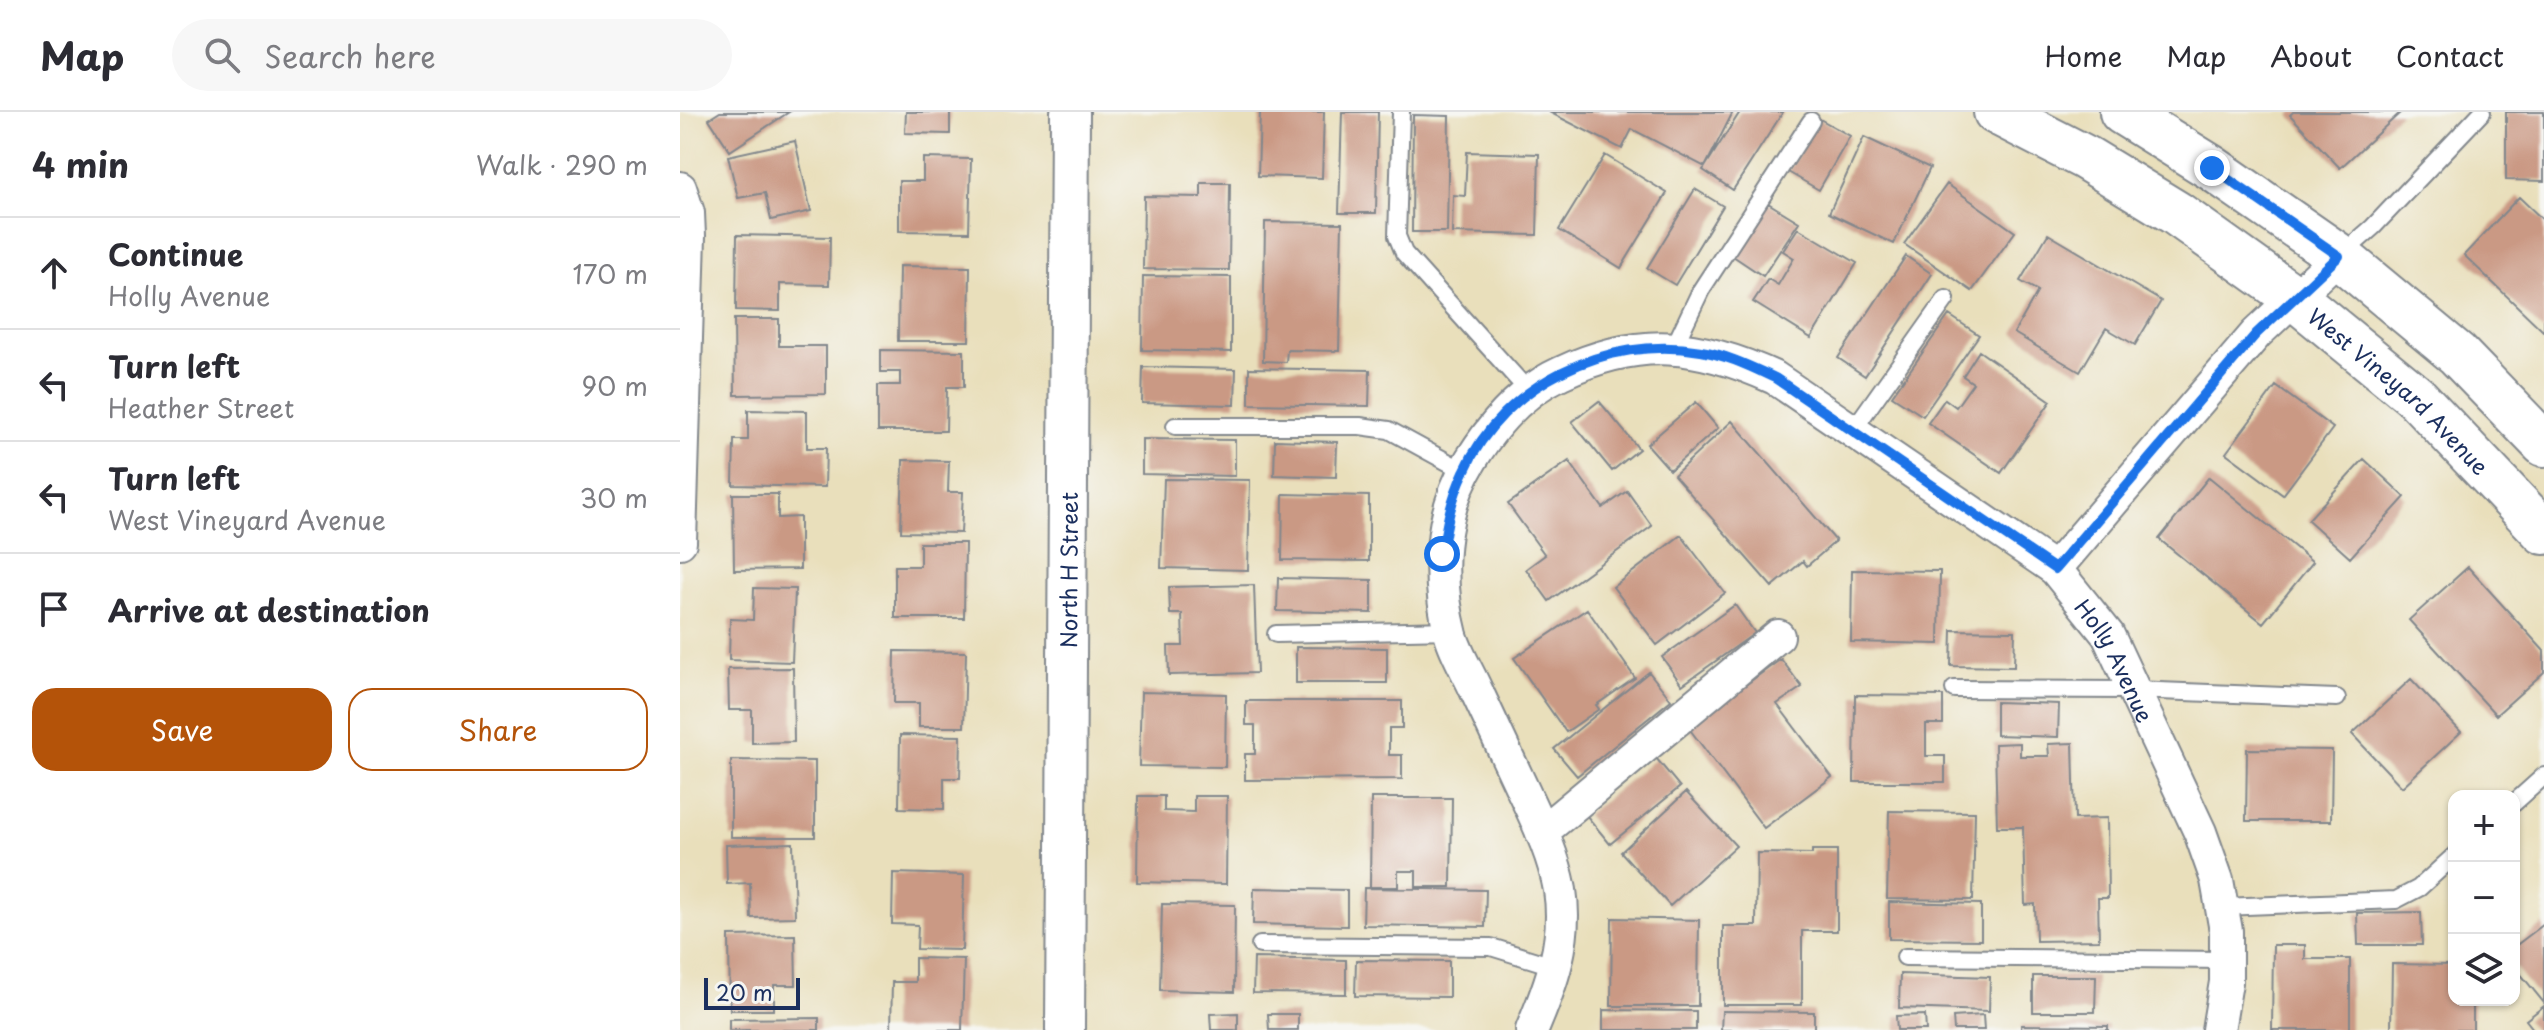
<!DOCTYPE html>
<meta charset="utf-8">
<style>
:root{--surface:#fff;--page:#f7f7f7;--text:#2b2b33;--muted:#7c7c81;--line:#e1e1e2;--accent:#b45309}
body{margin:0;font-family:"Playpen Sans",sans-serif;background:var(--page);color:var(--text)}
.controls{position:absolute;right:24px;bottom:24px;display:grid;overflow:hidden;border-radius:16px;box-shadow:0 2px 6px #0004}
.controls button{width:72px;height:72px;display:grid;place-items:center;padding:0;border:0;border-bottom:2px solid var(--line);background:var(--surface);color:var(--text);font:40px sans-serif}
.scale{position:absolute;left:24px;bottom:20px;width:96px;box-sizing:border-box;padding-left:8px;border:4px solid #1b2f5e;border-top:0;font-size:22px;line-height:28px;white-space:nowrap;color:#1b2f5e;-webkit-text-stroke:6px #f6f6f2;paint-order:stroke}
.stop{position:absolute;width:24px;height:24px;margin:-18px;border:6px solid #1a73e8;border-radius:50%;background:#fff}
.stop.end{background:#1a73e8;border-color:#fff;box-shadow:0 2px 8px #0008}
.list{margin:0;padding:0;list-style:none}
h2{display:flex;justify-content:space-between;align-items:center;height:104px;margin:0;padding:0 32px;font-size:34px}
h2 small{font-size:26px;font-weight:400;color:var(--muted)}
.list li{display:grid;grid-template-columns:52px 1fr auto;gap:24px;align-items:center;box-sizing:border-box;height:112px;padding:0 32px;border-top:2px solid var(--line)}
.list b{display:block;font-size:30px;white-space:nowrap}
.list p{margin:0;font-size:26px;white-space:nowrap;color:var(--muted)}
.list em{font-size:26px;font-style:normal;color:var(--muted)}
.actions{display:flex;gap:16px;padding:24px 32px}
.actions a{flex:1;padding:18px 0;border:2px solid var(--accent);border-radius:24px;text-align:center;font-size:28px;color:var(--accent)}
.actions .main{background:var(--accent);color:#fff}
.icon{flex:none;width:44px;height:44px;fill:none;stroke:currentColor;stroke-width:2;stroke-linecap:round;stroke-linejoin:round}
.map{position:relative;flex:none;width:1864px;height:918px;overflow:hidden}
header{display:flex;align-items:center;gap:48px;box-sizing:border-box;height:112px;padding:0 40px;background:var(--surface);border-bottom:2px solid var(--line)}
header strong{font-size:38px}
nav{display:flex;gap:44px;margin-inline-start:auto;font-size:28px}
.search{width:560px;height:72px;background:var(--page);display:flex;align-items:center;gap:20px;box-sizing:border-box;padding:0 28px;border-radius:44px;color:var(--muted);font-size:30px}
main{display:flex}
aside{flex:1;background:var(--surface)}
.map>svg:first-child{display:block}
</style>
<header>
<strong>Map</strong>
<div class="search"><svg class="icon" aria-label="search" viewBox="0 0 24 24"><circle cx="10" cy="10" r="6"/><path d="M15 15l6 6"/></svg>Search here</div>
<nav><a>Home</a><a>Map</a><a>About</a><a>Contact</a></nav>
</header>
<main>
<aside>
<h2>4 min<small>Walk · 290 m</small></h2>
<ul class="list">
<li><svg class="icon" aria-label="ahead" viewBox="0 0 24 24"><path d="M12 20V5M6 11l6-6 6 6"/></svg><div><b>Continue</b><p>Holly Avenue</p></div><em>170 m</em></li>
<li><svg class="icon" aria-label="left" viewBox="0 0 24 24"><path d="M17 20v-9H6M10 6l-5 5 5 5"/></svg><div><b>Turn left</b><p>Heather Street</p></div><em>90 m</em></li>
<li><svg class="icon" aria-label="left" viewBox="0 0 24 24"><path d="M17 20v-9H6M10 6l-5 5 5 5"/></svg><div><b>Turn left</b><p>West Vineyard Avenue</p></div><em>30 m</em></li>
<li><svg class="icon" aria-label="arrive" viewBox="0 0 24 24"><path d="M6 21V4h12l-3 4 3 4H6"/></svg><div><b>Arrive at destination</b></div></li>
</ul>
<div class="actions"><a class="main">Save</a><a>Share</a></div>
</aside>
<div class="map">
<svg width="1864" height="918" viewBox="0 0 1864 918">
<rect width="100%" height="100%" fill="#f6f6f2"/>
<filter id="ink" filterUnits="userSpaceOnUse"><feTurbulence type="fractalNoise" baseFrequency=".0125" numOctaves="2"/><feDisplacementMap in="SourceGraphic" scale="16" xChannelSelector="R" yChannelSelector="G"/><feConvolveMatrix kernelMatrix="1 2 1 2 8 2 1 2 1" color-interpolation-filters="sRGB"/></filter>
<filter id="wash" filterUnits="userSpaceOnUse"><feTurbulence type="fractalNoise" baseFrequency=".006" numOctaves="4" result="noise"/><feDisplacementMap in="SourceGraphic" scale="32" xChannelSelector="R" yChannelSelector="G"/><feGaussianBlur stdDeviation="1.8" result="paint"/><feColorMatrix in="noise" values="0 0 0 0 0 0 0 0 0 0 0 0 0 0 0 0 0 1.4 0 .05"/><feComposite in="paint" operator="in"/></filter>
<g filter="url(#wash)">
<rect width="100%" height="100%" fill="#e9dfbb"/>
<g id="blocks">
<path fill="#ca9984" d="M40,0H109L50,39L29,7Z
M226,0H270V22L225,21Z
M580,0H644L642,66L578,64Z
M662,0H698L696,101H659Z
M869,0H1053L1025,55L952,17L942,37Z
M1060,0H1103L1053,78L1023,58Z
M1613,0H1721L1660,56L1610,3Z
M1826,0H1864V69L1826,68Z
M733,3L769,4L767,120H732Z
M1138,6L1170,24L1139,78L1108,60Z
M1184,25L1250,56L1214,132L1149,101Z
M115,29L131,99L91,108L85,81L58,86L48,44Z
M787,40L859,42L857,123L772,121L773,83L785,84Z
M925,43L987,81L941,156L879,118Z
M243,46L291,47L289,120L219,119V69H243Z
M521,71H550L549,158L463,157L464,84L521,85Z
M1267,72L1335,120L1292,179L1224,132Z
M1015,77L1043,94L995,173L967,156Z
M1839,85L1864,109V220L1784,143Z
M1088,91L1119,110L1083,164L1053,144Z
M585,110L662,111L659,239L607,238L606,250L583,249Z
M1118,116L1177,151L1131,226L1073,190L1088,167L1098,173L1114,146L1103,139Z
M1368,122L1481,189L1455,233L1426,216L1400,260L1334,221L1358,179L1340,169Z
M57,123L150,125L149,173L100,172V199L56,198Z
M1226,144L1252,162L1185,264L1158,246Z
M219,154L290,155L289,229H218Z
M463,164L551,165V240L462,238Z
M1269,203L1299,223L1243,304L1212,284Z
M54,207H99V234H146V282L55,283Z
M201,238L284,239V275H267L266,319H198V273H220V260H201Z
M1299,239L1371,289L1321,361L1248,311L1265,287L1276,295L1293,271L1283,264Z
M463,255L556,257L555,293L462,291Z
M569,256L690,258L689,294L569,292Z
M1596,274L1653,316L1603,383L1546,341Z
M919,289L959,337L932,359L892,310Z
M1016,290L1038,316L990,358L967,332Z
M68,298L127,299V336H146L145,375L53,373L54,328H68Z
M1052,309L1156,429L1127,454L1123,449L1092,475L994,363Z
M462,327L555,328V364L462,362Z
M595,328L657,330L656,365L594,363Z
M1684,347L1725,385L1670,446L1628,408Z
M223,348L269,349L268,380H283L281,421L221,420Z
M889,349L923,396L947,379L972,414L869,489L846,457L865,443L828,392Z
M1529,365L1633,450L1583,511L1479,427Z
M484,367L570,368L568,458L481,456Z
M53,382H98V406L120,405V457L54,458Z
M603,382L689,384V449L602,448Z
M1001,423L1045,481L977,533L933,475Z
M240,431H285L284,506H215V454H240Z
M1788,455L1864,539V560L1816,603L1729,508Z
M1172,458L1260,459L1259,532L1171,530Z
M598,466L692,468V501L597,499Z
M574,473L577,561L489,563L488,534H503L502,502H490L489,475Z
M74,476L115,477L112,550L49,548L50,507L73,508Z
M1055,493L1075,521L1002,573L982,545Z
M907,497L955,566L916,593L919,597L886,620L834,546Z
M1272,518L1335,519L1334,555L1271,554Z
M616,535L707,536V571H616Z
M215,539L286,540L284,615H239V591H214Z
M1101,547L1122,575L1097,592L1152,665L1084,716L1008,615Z
M113,556L114,630L72,631V598H49L48,557Z
M969,560L991,588L897,664L874,637Z
M1731,567L1781,620L1722,675L1672,622Z
M461,580L546,582L545,655L459,654Z
M1175,583L1263,584V612H1246V644H1265V670H1174Z
M566,589H722V616H709V643H722V667L565,668V642H575V613H566Z
M1316,590L1379,592L1378,625L1316,623Z
M220,623L281,624L280,666H264V697L219,696Z
M1340,631V644H1369L1368,632L1393,631L1395,707L1427,706L1428,786H1418L1419,828L1356,829L1355,792L1345,793L1343,715H1317L1315,632Z
M1567,637L1652,638L1651,709H1566Z
M976,646L1000,675L930,732L906,703Z
M51,648L135,649V725H51Z
M1006,680L1056,734L990,794L941,740Z
M458,684H484V699L514,700V684H547L546,772L457,770Z
M691,686H772L771,775H736V759H718V775H690Z
M1209,699L1295,700L1293,788L1207,787Z
M113,731L115,805L71,806L70,771L47,772L46,733Z
M1132,738H1157V819H1122V893H1043V814H1076L1077,741L1132,742Z
M213,761L284,763L282,838L237,837L238,813L212,812Z
M574,776L667,778V814L573,812Z
M684,776L806,778L805,815L683,813Z
M1209,790L1301,792V828L1209,827Z
M482,792L555,793L554,880L480,878Z
M1741,800L1742,833H1678L1677,801Z
M932,806L1019,808L1018,894H931Z
M1864,812V891L1834,854V835Z
M115,823L116,873H94V898H50L49,824Z
M1593,833H1625V847H1670V918H1592Z
M235,846L284,847L282,918H211L212,870H235Z
M574,846L666,848V882L573,881Z
M676,848L769,849V885L675,884Z
M1712,852L1774,853V888H1793V918H1711Z
M1220,862L1310,865L1309,899L1219,896Z
M1353,864H1416L1415,900H1353Z
M1864,894V918H1854L1846,908Z
M923,898L1016,899V918H923Z
M1042,899L1134,900V918H1041Z
M558,901V918H531L530,902Z
M588,902H618V918H589Z
M1245,903L1246,918H1217L1216,904Z
M1303,903L1304,918H1274L1273,905Z
M139,906V918H49V907Z
M1341,913L1428,914V918H1341Z"/>
</g>
</g>
<g filter="url(#ink)">
<use href="#blocks" fill-opacity="0" stroke="#82878c" stroke-width="2"/>
<g fill="none" stroke-linecap="round" stroke-linejoin="round">
<defs>
<path id="service" d="M721,0L717,124L724,141L850,281
M1660,144L1693,115L1802,0
M993,237L1021,178L1131,9
M495,314H680L709,318L784,359
M1173,318L1266,187
M596,522L770,518
M1274,577L1454,578L1657,586
M1834,691L1864,664
M1542,795L1716,788L1739,776L1774,744
M580,833L811,835L876,855
M1225,845L1546,848"/>
<g id="minor">
<path d="M0,76L8,101L9,124L0,430"/>
<path d="M1375,457L1576,222L1659,144"/>
<path d="M862,720L1098,524"/>
<path id="s1" d="M852,918C871,873 888,828 880,778C874,745 861,717 847,687C830,651 813,614 796,578C788,560 776,541 771,523C756,465 759,400 791,348C813,312 842,279 881,261C960,224 1018,231 1095,266L1375,457L1428,523L1520,720L1537,768L1546,819V870L1538,918"/>
</g>
<g id="tertiary">
<path id="s2" d="M385,918L390,0"/>
</g>
<g id="secondary">
<path id="s3" d="M1316,0L1406,46L1496,101L1615,186L1736,285L1864,420"/>
<path d="M1442,0L1532,56L1659,144L1777,242L1864,332"/>
</g>
</defs>
<use href="#service" stroke="#82878c" stroke-width="20"/>
<use href="#minor" stroke="#82878c" stroke-width="36"/>
<use href="#tertiary" stroke="#82878c" stroke-width="42"/>
<use href="#secondary" stroke="#82878c" stroke-width="48"/>
<use href="#service" stroke="#fff" stroke-width="16"/>
<use href="#minor" stroke="#fff" stroke-width="32"/>
<use href="#tertiary" stroke="#fff" stroke-width="38"/>
<use href="#secondary" stroke="#fff" stroke-width="44"/>
</g>
</g>
<g fill="none" stroke-linecap="round" stroke-linejoin="round" filter="url(#ink)">
<path stroke="#1a73e8" stroke-width="10" d="M762,442C766,414 771,387 784,360C823,272 927,222 1021,239C1047,243 1071,255 1095,266L1375,457L1576,222L1659,144L1532,56"/>
</g>
<g text-anchor="middle" dominant-baseline="central" stroke-width="6" stroke-linejoin="round" paint-order="stroke">
<g font-size="22" fill="#1b2f5e" stroke="#f6f6f2">
<text stroke="none"><textPath href="#s3" startOffset="492">West Vineyard Avenue</textPath></text>
<text stroke="none"><textPath href="#s2" startOffset="460">North H Street</textPath></text>
<text stroke="none"><textPath href="#s1" startOffset="1402">Holly Avenue</textPath></text>
</g>
</g>
</svg>
<div class="controls">
<button>+</button>
<button>−</button>
<button><svg class="icon" aria-label="layers" viewBox="0 0 24 24"><path d="M12 4l9 5-9 5-9-5zM3 14l9 5 9-5"/></svg></button>
</div>
<div class="scale">20 m</div>
<div class="stop" style="left:762px;top:442px"></div>
<div class="stop end" style="left:1532px;top:56px"></div>
</div>
</main>
